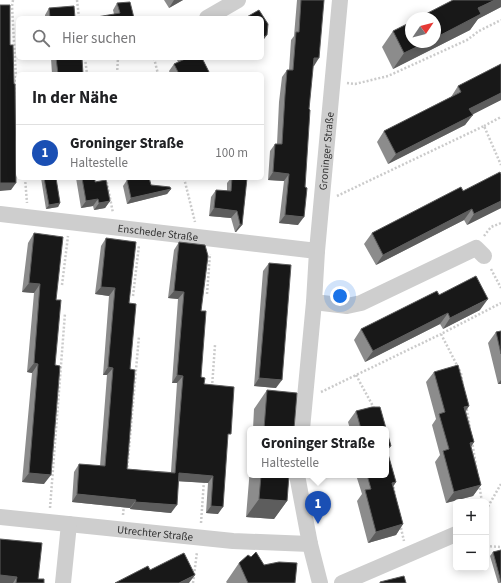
<!DOCTYPE html>
<html lang="de">
<meta charset="utf-8">
<style>
:root{--surface:#fff;--page:#f6f6f6;--text:#202124;--muted:#757577;--line:#e0e0e0;--accent:#dd3e58}
body{margin:0;font-family:"Source Sans 3",sans-serif;background:var(--page);color:var(--text)}
.controls{position:absolute;right:12px;bottom:12px;display:grid;overflow:hidden;border-radius:6px;box-shadow:0 2px 10px #0003}
.controls button{width:36px;height:36px;display:grid;place-items:center;padding:0;border:0;border-bottom:1px solid var(--line);background:var(--surface);color:var(--text);font:20px sans-serif}
.compass{position:absolute;left:405px;top:12px;width:36px;height:36px;border-radius:50%;background:var(--surface);box-shadow:0 2px 10px #0003;rotate:55deg}
.you{position:absolute;left:340px;top:296px;width:14px;height:14px;margin:-10px;border:3px solid #fff;border-radius:50%;background:#1a73e8;box-shadow:0 0 0 6px #1a73e833}
.badge{display:grid;place-items:center;width:26px;height:26px;border-radius:50%;background:var(--accent);color:#fff;font-size:13px;font-weight:700}
.pin{position:absolute;translate:-50% -33px;filter:drop-shadow(0 1px 2px #0008)}
.pin::after{content:'';position:absolute;top:21px;width:14px;height:12px;background:inherit;clip-path:polygon(0 0,100% 0,50% 100%)}
.popup{position:absolute;left:247px;top:426px;width:142px;height:52px;box-sizing:border-box;display:grid;place-content:center;border-radius:6px;background:var(--surface);filter:drop-shadow(0 1px 3px #0005);font-size:13px;white-space:nowrap;color:var(--muted)}
.popup b{font-size:15px;color:var(--text)}
.popup::after{content:'';position:absolute;left:50%;top:100%;margin-left:-8px;border:8px solid transparent;border-top-color:var(--surface)}
.list{margin:0;padding:0;list-style:none}
h2{display:flex;justify-content:space-between;align-items:center;height:52px;margin:0;padding:0 16px;font-size:17px}
h2 small{font-size:13px;font-weight:400;color:var(--muted)}
.list li{display:grid;grid-template-columns:26px 1fr auto;gap:12px;align-items:center;box-sizing:border-box;height:56px;padding:0 16px;border-top:1px solid var(--line)}
.list b{display:block;font-size:15px;white-space:nowrap}
.list p{margin:0;font-size:13px;white-space:nowrap;color:var(--muted)}
.list em{font-size:13px;font-style:normal;color:var(--muted)}
.icon{flex:none;width:22px;height:22px;fill:none;stroke:currentColor;stroke-width:2;stroke-linecap:round;stroke-linejoin:round}
.map{position:relative;flex:none;width:501px;height:583px;overflow:hidden}
.search{position:absolute;background:var(--surface);box-shadow:0 2px 10px #0003;left:16px;top:16px;width:248px;height:44px;display:flex;align-items:center;gap:10px;box-sizing:border-box;padding:0 14px;border-radius:6px;color:var(--muted);font-size:15px}
.panel{position:absolute;background:var(--surface);box-shadow:0 2px 10px #0003;left:16px;top:72px;width:248px;height:108px;border-radius:6px}
.map>svg:first-child{display:block}
</style>
<div class="map">
<svg width="501" height="583" viewBox="0 0 501 583">
<rect width="100%" height="100%" fill="#fff"/>
<g fill="none" stroke-linecap="round" stroke-linejoin="round">
<path stroke="#cbcbcb" stroke-width="2.5" stroke-dasharray="2 2" stroke-linecap="butt" d="M13,0L12,6L18,114
M77,0L79,18
M85,58L87,74
M154,58L158,74
M117,74L118,58
M347,83L355,84L388,76L467,40L479,31L501,20
M484,126L501,117
M25,178L27,203
M106,178L113,213
M184,178L195,222
M337,196L484,126L501,165
M484,236L491,227L501,223
M491,269L501,288
M62,285L68,236
M207,294L210,254
M133,296L139,245
M356,375L374,408
M212,387L215,345
M463,387L461,373L441,334L501,303
M321,392L441,334
M466,405L470,428
M472,441L477,472
M127,471L139,336
M393,483L395,496
M479,484L482,502
M50,508L65,313
M486,510L501,484
M123,515L124,504
M201,523L204,480
M400,524L404,541
M486,546L501,547
M193,583L197,552"/>
<g stroke="#cecece" stroke-width="16">
<path d="M207,18L238,0"/>
<path id="s1" d="M0,214L317,251"/>
<path d="M314,302L347,306L361,303L476,248L484,256"/>
<path id="s2" d="M302,429L314,302L317,251L340,0"/>
<path d="M297,475L310,544L320,583"/>
<path id="s3" d="M0,517L233,541L310,544"/>
<path d="M63,583L69,524"/>
<path d="M342,583L456,534"/>
</g>
</g>
<path fill="#8c8c8c" d="M164,0H183L169,8Z
M297,0H324L314,66H313L298,225L279,223L284,181L268,180L270,151L275,144H277L279,102L282,77L287,70H289L291,40L294,36Z
M501,0V7L478,19L470,30L393,69L382,47L393,31Z
M117,3L134,18L114,14L113,10Z
M49,8L75,18H45V15Z
M51,58H82L83,74H52Z
M178,58H202L210,74H170L169,71L174,64L178,62L177,60Z
M501,64V100L472,114L465,125L388,164L377,142L384,131L451,97L458,86Z
M501,174V208L467,225L464,220L376,265L364,244L372,233Z
M41,178H56L60,203L58,207L46,209Z
M76,178H95V182L110,201L105,208L94,210L93,206L81,208Z
M136,178H153L150,179L151,185L171,189L167,194L127,204L123,186L127,180Z
M231,178H247L242,225L236,232H235L231,218L209,216L211,197L216,190L227,191V183Z
M34,233L56,300L44,484L22,482L32,373L27,372L34,293L22,292L28,243Z
M106,238L129,303L130,369L127,469L171,472L177,383H172L178,299L168,298L174,250L179,242L201,311V377L228,437L218,514L206,513L208,483L178,481L171,513L130,509V508L72,502L74,472L79,464L100,466L107,375H103L109,296L95,294L101,246Z
M269,263L276,388L254,386L263,271Z
M439,295L480,310L443,329L440,324L365,362L354,340L361,329Z
M501,331V384H498L488,343L496,332Z
M434,372L469,406L466,411L474,442L471,447L481,485L473,496L446,503L435,462L440,455L432,425L436,419L426,382Z
M267,390L294,429H253L254,409Z
M372,407H380L391,446L387,450L396,482L393,487L403,524L396,535L368,543L357,501L362,494L356,475H386V429H350L348,422L356,411Z
M250,468V475H289L287,501L274,519L246,517Z
M0,539L38,579L44,583H0Z
M501,550V583H498L490,556L493,552Z
M239,563L264,565L295,583H227L226,582Z"/>
<path fill="#5d5d5d" d="M174,0H183L169,8Z
M495,0H501V7L478,19L470,30L393,69L404,53L427,42H435V38L478,8Z
M267,35L262,42V38Z
M314,58H319L314,66L308,65Z
M501,93V100L462,120L469,109Z
M473,115L465,125L388,164L396,154Z
M273,172L289,174L284,181L268,180Z
M0,183H16L11,190L0,191Z
M171,189L167,194L127,204L131,198Z
M98,199L93,206L81,208L86,201Z
M110,201L105,208L94,210L99,203Z
M501,201V208L467,225L474,214Z
M60,203L58,207L46,209L49,205Z
M214,208L237,211L231,218L209,216Z
M472,209L464,220L376,265L383,255Z
M285,215L304,217L298,225L279,223Z
M240,224L242,225L236,232H235Z
M29,283L40,284L34,293L22,292Z
M101,287L115,288L109,296L95,294Z
M174,291L184,292L178,299L168,298Z
M488,299L480,310L443,329L450,318Z
M448,313L440,324L365,362L373,351Z
M34,363L38,364L32,373L27,372Z
M108,367L113,368L107,375H103Z
M177,375L183,376L177,383H172Z
M259,378L282,380L276,388L254,386Z
M501,380V384H498Z
M469,406L461,417L464,407Z
M474,442L467,453L470,443Z
M391,446L386,452V447Z
M29,473L51,475L44,484L22,482Z
M179,473L213,476L208,483L174,481Z
M396,482L388,493L392,483Z
M481,485L473,496L446,503L454,492Z
M77,494L136,500L130,508L72,502Z
M259,499L287,501L274,519L246,517Z
M135,502L177,505L171,513L130,509Z
M211,506L223,507L218,514L206,513Z
M403,524L396,535L368,543L376,532Z
M0,575L17,577L13,583H0Z
M195,575L189,583H179Z"/>
<path fill="#181818" stroke="#5d5d5d" d="M301,0H324L319,58H314L309,109L310,110L305,187L307,188L304,217L285,215L289,174L273,172L275,144H282L285,95L287,70H293L296,32H299Z
M453,0H495L478,8L481,14L435,38V18H418Z
M130,2L134,18H91L120,13L117,3Z
M0,5H10V45H13L14,84H15L16,183H0Z
M74,6L75,18H50L49,8Z
M259,10L268,24L267,35L262,38V18H245Z
M411,22V42H427L404,53L393,31Z
M56,58H82L83,74H58Z
M184,58H202L210,74H191V73L189,74H179L174,64L185,59Z
M501,64V93L469,109L473,115L396,154L384,131L461,92L458,86Z
M500,172L501,174V201L474,214L472,209L383,255L372,233L461,187L463,191Z
M44,178H56L60,203L49,205Z
M82,178H95V182L106,180L110,201L99,203L98,199L86,201Z
M136,178H149L151,185L170,187L171,189L131,198L127,180Z
M232,178H247L242,225L240,224L237,211L214,208L216,190L231,191Z
M34,233L63,237L56,300H61L55,365L60,366L51,475L29,473L38,364L34,363L40,284L29,283Z
M106,238L136,242L129,303L136,304L130,369L135,370L127,469L161,472L175,473L183,376L177,375L184,292L174,291L179,242L205,245L208,256L201,311H206L201,377L205,378L204,384L234,387L231,434H228L223,507L211,506L213,476L179,473L177,505L135,502L136,500L77,494L79,464L105,466L113,368L108,367L115,288L101,287Z
M269,263L291,265L282,380L259,378Z
M476,276L488,299L450,318L448,313L373,351L361,329L437,291L439,295Z
M501,331V354L496,332Z
M458,365L469,406L464,407L474,442L470,443L481,485L454,492L443,451L449,449L439,414L445,412L434,372Z
M267,390L297,393L294,429H264Z
M372,407H380L391,446L386,447L396,482L392,483L403,524L376,532L365,490L371,489L367,475H386V429H361L356,411Z
M261,475H289L287,501L259,499Z
M0,539L42,543L38,579H44V583H16L17,577L0,575Z
M501,550V582L493,552Z
M256,552L264,565L279,562L297,563L295,583H248L239,563L248,555L251,557Z
M184,553L195,575L179,583H115L148,566L150,570Z
M404,576L406,583H380V582Z"/>
<g text-anchor="middle" dominant-baseline="central" stroke-width="4" stroke-linejoin="round" paint-order="stroke">
<g font-size="11" fill="#313131" stroke="#fff">
<text stroke="none"><textPath href="#s2" startOffset="279">Groninger Straße</textPath></text>
<text stroke="none"><textPath href="#s1" startOffset="159">Enscheder Straße</textPath></text>
<text stroke="none"><textPath href="#s3" startOffset="156">Utrechter Straße</textPath></text>
</g>
</g>
</svg>
<div class="controls">
<button>+</button>
<button>−</button>
</div>
<svg class="compass" viewBox="-18 -18 36 36"><path d="M0-13l5 13h-10z" fill="#e53935"/><path d="M0 13l5-13h-10z" fill="#757577"/></svg>
<div class="you"></div>
<div class="pin badge" style="left:318px;top:524px;background:#1a4fb4">1</div>
<div class="popup"><b>Groninger Straße</b>Haltestelle</div>
<div class="search"><svg class="icon" aria-label="search" viewBox="0 0 24 24"><circle cx="10" cy="10" r="6"/><path d="M15 15l6 6"/></svg>Hier suchen</div>
<section class="panel">
<h2>In der Nähe<small></small></h2>
<ul class="list">
<li><span class="badge" style="background:#1a4fb4">1</span><div><b>Groninger Straße</b><p>Haltestelle</p></div><em>100 m</em></li>
</ul>
</section>
</div>
